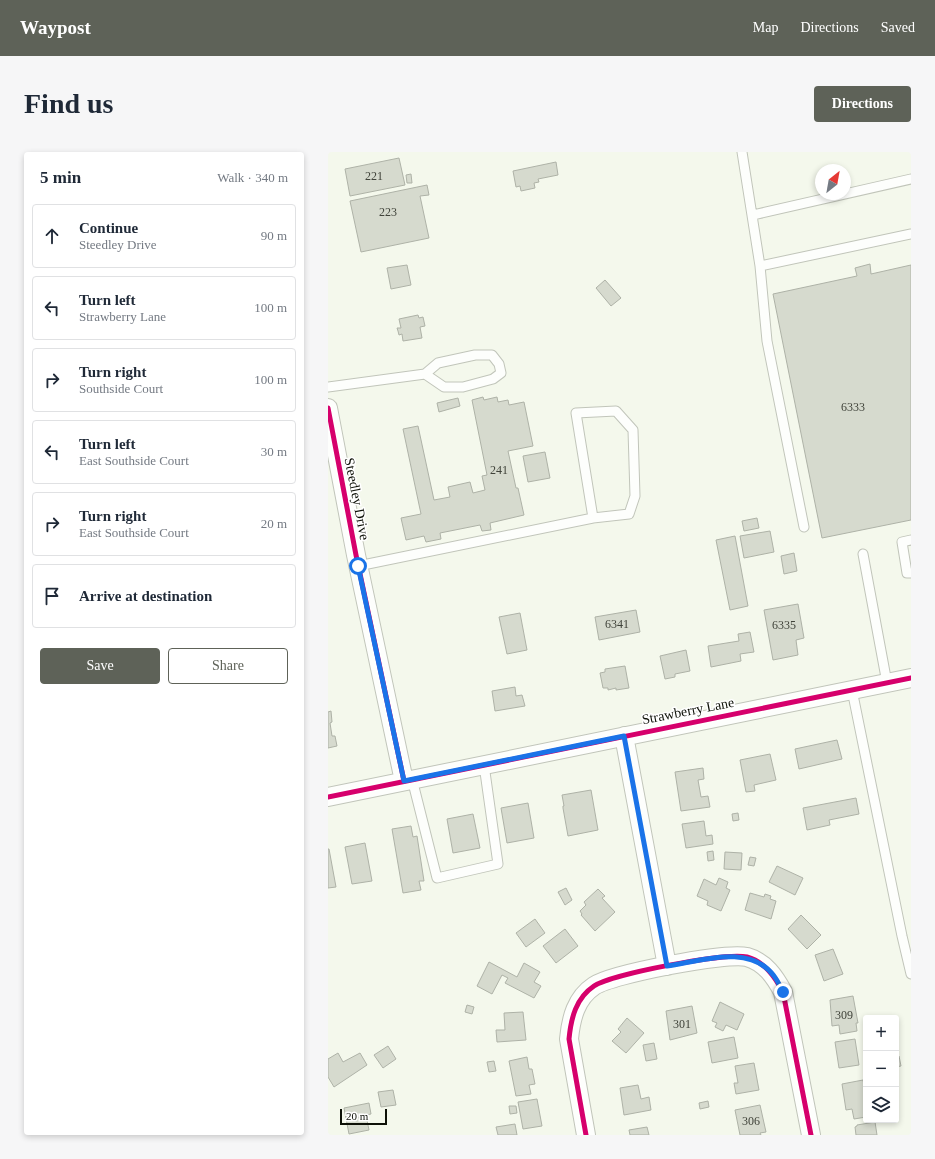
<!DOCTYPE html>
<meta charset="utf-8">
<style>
:root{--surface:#fff;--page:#f6f6f7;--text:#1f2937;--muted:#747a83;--line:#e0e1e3;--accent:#5e6258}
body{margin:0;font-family:"Times New Roman",serif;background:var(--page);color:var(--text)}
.controls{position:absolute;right:12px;bottom:12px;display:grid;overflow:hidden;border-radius:4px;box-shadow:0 2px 6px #0003}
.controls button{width:36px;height:36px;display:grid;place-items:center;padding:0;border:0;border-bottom:1px solid var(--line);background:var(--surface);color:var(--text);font:20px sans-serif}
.compass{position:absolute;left:487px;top:12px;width:36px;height:36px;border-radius:50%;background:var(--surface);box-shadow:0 2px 6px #0003;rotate:31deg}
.scale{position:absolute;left:12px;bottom:10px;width:47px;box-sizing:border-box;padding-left:4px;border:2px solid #0e1108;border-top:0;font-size:11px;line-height:14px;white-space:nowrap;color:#0e1108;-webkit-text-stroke:3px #fff;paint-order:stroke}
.stop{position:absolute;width:12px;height:12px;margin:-9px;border:3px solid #1a73e8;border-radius:50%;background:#fff}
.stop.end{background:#1a73e8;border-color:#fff;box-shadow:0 1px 4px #0008}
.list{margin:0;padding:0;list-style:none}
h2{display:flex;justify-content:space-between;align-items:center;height:52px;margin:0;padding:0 16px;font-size:17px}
h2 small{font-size:13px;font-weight:400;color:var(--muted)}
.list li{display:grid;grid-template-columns:26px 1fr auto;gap:12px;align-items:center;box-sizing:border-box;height:64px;margin:0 8px 8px;padding:0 8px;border:1px solid var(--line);border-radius:4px}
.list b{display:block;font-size:15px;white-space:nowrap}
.list p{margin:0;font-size:13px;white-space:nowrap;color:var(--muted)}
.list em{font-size:13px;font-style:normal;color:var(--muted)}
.actions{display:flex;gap:8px;padding:12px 16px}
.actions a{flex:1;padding:9px 0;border:1px solid var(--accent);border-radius:4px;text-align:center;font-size:14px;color:var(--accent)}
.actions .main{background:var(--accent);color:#fff}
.icon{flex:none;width:22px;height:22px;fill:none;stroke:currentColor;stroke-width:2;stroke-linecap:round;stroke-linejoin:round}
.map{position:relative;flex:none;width:583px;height:983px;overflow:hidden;border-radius:4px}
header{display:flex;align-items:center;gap:24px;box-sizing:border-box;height:56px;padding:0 20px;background:var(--accent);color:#fff}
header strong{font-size:19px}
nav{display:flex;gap:22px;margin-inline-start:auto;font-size:14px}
.intro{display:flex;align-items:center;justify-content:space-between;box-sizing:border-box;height:96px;padding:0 24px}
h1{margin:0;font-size:28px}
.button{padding:10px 18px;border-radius:4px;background:var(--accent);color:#fff;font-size:14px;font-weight:700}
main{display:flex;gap:24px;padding:0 24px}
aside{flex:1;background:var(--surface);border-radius:4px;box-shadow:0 2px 6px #0003}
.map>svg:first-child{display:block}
</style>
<header>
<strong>Waypost</strong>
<nav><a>Map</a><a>Directions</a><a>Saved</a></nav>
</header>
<div class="intro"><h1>Find us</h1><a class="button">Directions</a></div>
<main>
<aside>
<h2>5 min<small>Walk · 340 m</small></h2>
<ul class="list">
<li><svg class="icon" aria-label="ahead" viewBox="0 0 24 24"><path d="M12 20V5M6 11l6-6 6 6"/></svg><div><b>Continue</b><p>Steedley Drive</p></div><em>90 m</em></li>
<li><svg class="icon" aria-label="left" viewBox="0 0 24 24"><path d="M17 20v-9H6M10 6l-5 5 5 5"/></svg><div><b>Turn left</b><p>Strawberry Lane</p></div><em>100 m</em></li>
<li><svg class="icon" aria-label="right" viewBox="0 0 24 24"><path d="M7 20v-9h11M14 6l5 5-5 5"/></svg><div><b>Turn right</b><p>Southside Court</p></div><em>100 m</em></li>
<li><svg class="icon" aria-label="left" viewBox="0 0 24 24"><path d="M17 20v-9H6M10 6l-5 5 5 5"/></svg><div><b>Turn left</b><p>East Southside Court</p></div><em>30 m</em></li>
<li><svg class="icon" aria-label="right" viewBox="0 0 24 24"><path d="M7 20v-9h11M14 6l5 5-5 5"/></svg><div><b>Turn right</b><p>East Southside Court</p></div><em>20 m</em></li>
<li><svg class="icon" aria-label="arrive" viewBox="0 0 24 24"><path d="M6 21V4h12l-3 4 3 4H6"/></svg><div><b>Arrive at destination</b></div></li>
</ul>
<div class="actions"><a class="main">Save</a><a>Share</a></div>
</aside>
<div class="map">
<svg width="583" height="983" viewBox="0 0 583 983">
<rect width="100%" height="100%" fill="#f4f8ec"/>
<path fill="#d6dace" stroke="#aeb2a7" d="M71,6L77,33L22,44L17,17Z
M228,10L230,23L210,27L211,30L206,31L207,36L193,39L192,34L188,35L185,19Z
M83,22L84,31H79L78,23Z
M99,33L101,43L92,44L101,86L33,100L22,49Z
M542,112L543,122L583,113V368L494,386L445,142L529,124L527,116Z
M79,113L83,133L63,137L59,116Z
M277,128L293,146L283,154L268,136Z
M90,163L91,166L95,165L97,174L92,175L94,186L75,189L74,182L71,183L70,179L69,176H73L71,167Z
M155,245L156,248L169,245L170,250L180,248L181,253L196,250L205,294L180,299L188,336H190L196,363L162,371L163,378L154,379L152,373L112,381L113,387L98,390L96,384L78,388L73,366L93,362L75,277L90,274L106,348L122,345L120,335L142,330L145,341L157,338L154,324L159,323L144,248Z
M130,246L132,254L111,260L109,251Z
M217,300L222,326L200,330L195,304Z
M429,366L431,376L416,379L414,369Z
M442,379L446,400L416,406L412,384Z
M407,384L420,454L402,458L388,388Z
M466,401L469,419L456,422L453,404Z
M470,452L476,486L468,488L470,503L445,508L436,458Z
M308,458L312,480L271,488L267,465Z
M192,461L199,498L179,502L171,465Z
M422,480L426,500L412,502L413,509L383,515L380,494L411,489L410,482Z
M358,498L362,519L347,522V525L337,527L332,504Z
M297,514L301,536L288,538V536L280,538V536H275L272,521L277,520V517Z
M187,535L188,544L194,543L197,554L167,559L164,539Z
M3,559L4,570L2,571L4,584H7L9,594L0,596V560Z
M509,588L514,607L471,617L467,597Z
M442,602L448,628L426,633L427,639L418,640L412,608Z
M375,616L376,627L370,628L373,645L380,644L382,655L353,659L347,620Z
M263,638L270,678L240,684L235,656V654H236L234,643Z
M528,646L531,662L501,668L502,673L479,678L475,656Z
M200,651L206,686L179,691L173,656Z
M410,661L411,668L405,669L404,662Z
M145,662L152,696L125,701L119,667Z
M376,669L378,684L384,683L385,692L358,696L354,672Z
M83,674L85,685L89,684L96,729H91L93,738L75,741L64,677Z
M37,691L44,729L24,732L17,695Z
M0,697H1L8,735L0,736Z
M385,699L386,708L380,709L379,700Z
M397,700L414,701L413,718L396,717Z
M422,705L428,706L426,714L420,713Z
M449,714L475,726L467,743L441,730Z
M391,726L400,730L398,736L402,738L393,759L379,753L380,749L369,744L376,727L388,733Z
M238,736L244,748L237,753L230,740Z
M270,737L277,744L274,746L287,760L267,779L253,763L254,762L252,759L258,753L256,750Z
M422,741L436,745L437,742L443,744L442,747L448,749L443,767L417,758Z
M473,763L493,783L479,797L460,777Z
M207,767L217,781L198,795L188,781Z
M237,777L250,794L228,811L215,794Z
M505,797L515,822L496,829L487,803Z
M161,810L189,825L196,811L212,820L206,830L213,834L206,846L177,831L180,826L174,823L164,842L149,834Z
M525,844L530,871H528L529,879L512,882L511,873L504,874L502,848Z
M392,850L416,862L409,878L398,873L395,879L387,875L389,871L384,869Z
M139,853L146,855L144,862L137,860Z
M364,854L369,881L342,888L338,859Z
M195,860L198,888L169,890L168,878H177L176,861Z
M299,866L316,881L298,901L284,889L293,880L290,877Z
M406,885L410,906L384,911L380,890Z
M527,887L531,913L511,916L507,890Z
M326,891L329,907L318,909L315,893Z
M60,894L68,907L55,916L46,903Z
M10,901L15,910L32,901L39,913L6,935L0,925V907Z
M568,904H571L573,914L568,915Z
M199,905L201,917H204L207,932L201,933L203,942L188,944L181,909Z
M166,909L168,919L161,920L159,910Z
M426,911L431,938L408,942L406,931H410L407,914Z
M535,928L538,944V965L526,967L524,957L518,958L514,932Z
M310,933L313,947L321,945L323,958L296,963L292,936Z
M65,938L68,953L53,955L50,940Z
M209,947L214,974L195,977L190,950Z
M380,949L381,955L372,957L371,951Z
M41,951L43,962L38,963L41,978L21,982L16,956Z
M432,953L438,980L432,981L433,983H412L407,958Z
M181,954H188L189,961L182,962Z
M547,970L549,983H528L527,975L529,974V973Z
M187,972L189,983H170L168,975Z
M319,975L321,983H302L301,978Z"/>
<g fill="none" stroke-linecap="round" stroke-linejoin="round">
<defs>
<path id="service" d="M414,0L432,114L439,189L476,375
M425,63L583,27
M432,114L583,82
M0,235L97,222L110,211L147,203H164L171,212L173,221L165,227L135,235H116L97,222
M583,388L574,390L579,421H583
M535,402L559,531
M30,414L265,366L248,261L288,259L305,278L307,344L301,362L265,366
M524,538L574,784L583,822
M84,627L109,726L170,712L156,613"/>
<path id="minor" d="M0,256L28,403L76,629
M296,584L339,814
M0,645L583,526
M258,983L241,887C243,866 248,846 266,834C284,822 398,800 419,805C437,810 447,825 455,840L483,983"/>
</defs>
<use href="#service" stroke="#c1c5ba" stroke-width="11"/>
<use href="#minor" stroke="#c1c5ba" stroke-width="20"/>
<use href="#service" stroke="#fdfefc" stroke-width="9"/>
<use href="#minor" stroke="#fdfefc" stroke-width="18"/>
<defs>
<path id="cycleway" d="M0,256L28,403L76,629
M0,645L583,526
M258,983L241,887C243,866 248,846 266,834C284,822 398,800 419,805C437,810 447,825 455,840L483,983"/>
</defs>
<use href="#cycleway" stroke="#fff" stroke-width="8"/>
<use href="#cycleway" stroke="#d6006c" stroke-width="5"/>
</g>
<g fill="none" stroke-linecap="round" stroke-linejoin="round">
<path stroke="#1a73e8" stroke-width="5" d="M30,414L76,629L296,584L339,814C373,809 422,791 446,824C450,829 452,835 455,840"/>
</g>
<g text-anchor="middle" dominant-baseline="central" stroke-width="3" stroke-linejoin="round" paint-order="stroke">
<g font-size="12" fill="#40433a">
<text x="46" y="24">221</text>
<text x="60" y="60">223</text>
<text x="525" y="255">6333</text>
<text x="171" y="318">241</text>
<text x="289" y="472">6341</text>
<text x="456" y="473">6335</text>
<text x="516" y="863">309</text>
<text x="354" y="872">301</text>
<text x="423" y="969">306</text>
</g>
<g font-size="14" fill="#0e1108" stroke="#fff">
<text transform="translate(29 347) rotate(79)">Steedley Drive</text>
<text transform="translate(360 559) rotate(-11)">Strawberry Lane</text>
</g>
</g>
</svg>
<div class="controls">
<button>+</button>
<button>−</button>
<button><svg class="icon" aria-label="layers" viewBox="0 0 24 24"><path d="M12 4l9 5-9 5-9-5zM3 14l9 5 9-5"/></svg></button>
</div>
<svg class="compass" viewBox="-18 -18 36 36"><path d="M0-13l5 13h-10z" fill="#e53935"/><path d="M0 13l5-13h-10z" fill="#747a83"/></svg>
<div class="scale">20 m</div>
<div class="stop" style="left:30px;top:414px"></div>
<div class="stop end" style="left:455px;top:840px"></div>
</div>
</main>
